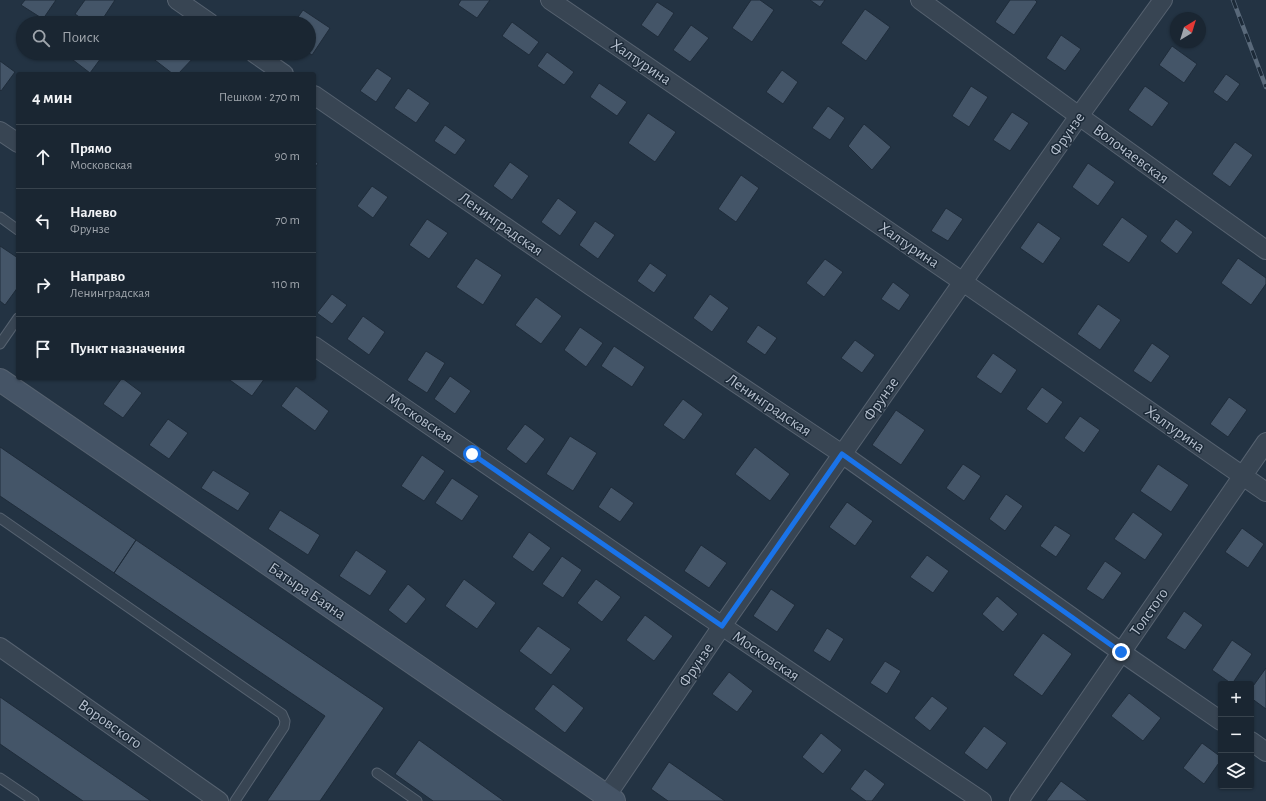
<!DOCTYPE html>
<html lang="ru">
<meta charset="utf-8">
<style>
:root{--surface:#1a2632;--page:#27323e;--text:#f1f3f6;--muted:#9fa5ac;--line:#38434d}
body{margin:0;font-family:"Alegreya Sans",sans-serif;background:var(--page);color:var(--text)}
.controls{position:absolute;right:12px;bottom:12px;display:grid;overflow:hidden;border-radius:4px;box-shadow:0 1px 3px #0004}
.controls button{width:36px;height:36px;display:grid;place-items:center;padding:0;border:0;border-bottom:1px solid var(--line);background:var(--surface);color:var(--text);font:20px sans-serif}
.compass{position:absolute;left:1170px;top:12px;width:36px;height:36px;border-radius:50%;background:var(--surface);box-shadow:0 1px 3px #0004;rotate:38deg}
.stop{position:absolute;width:12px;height:12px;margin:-9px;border:3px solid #1a73e8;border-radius:50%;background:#fff}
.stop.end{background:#1a73e8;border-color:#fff;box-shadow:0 1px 4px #0008}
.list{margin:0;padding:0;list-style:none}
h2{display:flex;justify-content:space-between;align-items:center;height:52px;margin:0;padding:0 16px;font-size:17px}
h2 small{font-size:13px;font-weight:400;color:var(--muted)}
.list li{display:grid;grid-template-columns:26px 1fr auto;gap:12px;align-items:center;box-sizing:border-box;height:64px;padding:0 16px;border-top:1px solid var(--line)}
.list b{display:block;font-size:15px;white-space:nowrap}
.list p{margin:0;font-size:13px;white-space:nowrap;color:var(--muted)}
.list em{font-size:13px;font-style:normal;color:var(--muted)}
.icon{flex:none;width:22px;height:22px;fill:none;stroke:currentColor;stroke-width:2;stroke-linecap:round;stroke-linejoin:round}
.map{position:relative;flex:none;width:1266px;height:801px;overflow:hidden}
.search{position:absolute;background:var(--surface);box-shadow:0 1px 3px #0004;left:16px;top:16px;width:300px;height:44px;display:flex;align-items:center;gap:10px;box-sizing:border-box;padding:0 14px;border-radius:22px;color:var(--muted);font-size:15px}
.panel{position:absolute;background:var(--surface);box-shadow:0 1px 3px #0004;left:16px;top:72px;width:300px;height:308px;border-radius:4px}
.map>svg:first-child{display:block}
</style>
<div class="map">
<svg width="1266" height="801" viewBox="0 0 1266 801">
<rect width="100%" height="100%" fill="#233343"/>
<path fill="#445568" stroke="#1f2c3a" d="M25,0H56L43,19L21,5Z
M85,0H115L100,23H88L75,14Z
M461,0H490L477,18L458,5Z
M751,0H760L774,10L752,42L732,28Z
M810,0H825L820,7Z
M1010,0H1035L1037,2L1014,35L995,22Z
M657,2L674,13L658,37L641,25Z
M865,9L890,27L866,61L841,43Z
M303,10L330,28L312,55L309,53V23H294Z
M512,22L539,42L529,55L502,36Z
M691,25L709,38L690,62L673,50Z
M1061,35L1081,49L1065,71L1046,58Z
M1172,46L1197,64L1184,83L1159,65Z
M547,52L574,72L564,85L537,66Z
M64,53H94L101,58L90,73Z
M155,53H193L196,55L178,74H173L151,57Z
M0,61L15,72L1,91L0,90Z
M377,68L392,78L376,102L360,91Z
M782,70L798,82L783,104L766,92Z
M1226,74L1240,84L1227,102L1213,92Z
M599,83L627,102L617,116L590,97Z
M971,86L988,97L969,127L952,116Z
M1145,86L1169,103L1152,127L1128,110Z
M408,88L430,103L416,123L394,108Z
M828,106L845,118L830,140L812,128Z
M1012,112L1029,123L1010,151L993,140Z
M648,113L676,132L655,162L628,143Z
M864,124L891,147L872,170L848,146Z
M445,125L466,140L455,155L434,141Z
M1235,142L1253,155L1230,187L1212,174Z
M314,161L318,163L314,170Z
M510,162L529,176L512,200L493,186Z
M1088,163L1115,182L1098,206L1072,187Z
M741,175L759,188L736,222L718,209Z
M372,186L388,197L373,218L357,206Z
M558,198L577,212L560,236L541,222Z
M946,208L963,219L948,241L931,231Z
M1122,217L1148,236L1129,263L1102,245Z
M427,219L448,233L429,259L409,245Z
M1176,219L1193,232L1177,254L1160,241Z
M595,221L615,235L598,259L579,245Z
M1038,222L1061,238L1043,264L1020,248Z
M0,246L18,258V287L5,305L0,301Z
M476,258L502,275L483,305L456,287Z
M1238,258L1266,278V284L1251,305L1221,283Z
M825,259L843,272L824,297L806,283Z
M650,263L667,275L654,293L637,281Z
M893,282L910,295L899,311L881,299Z
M332,294L347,305L332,324L317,313Z
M710,294L729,308L712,332L693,318Z
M536,297L562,316L541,344L515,325Z
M1098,304L1121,320L1100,350L1077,334Z
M363,316L385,332L369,355L347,339Z
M758,325L777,338L765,355L746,342Z
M580,327L603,343L586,367L564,350Z
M855,340L875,355L862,373L841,358Z
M1152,343L1170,356L1151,383L1133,371Z
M614,346L645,367L632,387L601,366Z
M426,351L445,363L427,393L407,380Z
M993,353L1017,370L1001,394L976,377Z
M450,376L471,391L455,414L434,399Z
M122,378L142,393L123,418L103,404Z
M227,378H265L252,396Z
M296,386L329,411L315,431L281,406Z
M1042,387L1063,402L1047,424L1026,409Z
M1229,397L1247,410L1228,437L1210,424Z
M683,399L703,414L684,440L663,425Z
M896,410L925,430L901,465L872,445Z
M1080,416L1100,430L1084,453L1064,438Z
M168,419L188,433L169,459L149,445Z
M525,424L545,439L526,464L506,449Z
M570,436L597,453L573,491L546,474Z
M0,447L136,540L114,573L0,496Z
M755,447L790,474L770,501L735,474Z
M422,455L445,471L424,501L401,486Z
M963,464L981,476L964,501L946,488Z
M1158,464L1189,485L1171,512L1140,491Z
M213,470L250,493L238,511L201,488Z
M452,478L479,496L462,521L435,503Z
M611,487L634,503L620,522L598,507Z
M1006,494L1023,506L1005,531L989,519Z
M847,502L873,521L855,546L829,527Z
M280,510L320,535L308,555L268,529Z
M1133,512L1163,534L1145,560L1114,539Z
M1055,525L1071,535L1056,557L1040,546Z
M1242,528L1264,544L1248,568L1225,552Z
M529,532L551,548L533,572L512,557Z
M136,540L384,708L320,801H267L325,716L114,573Z
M701,545L727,563L709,588L684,571Z
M356,550L387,571L370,596L339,576Z
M927,555L949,571L933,593L910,577Z
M562,556L582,570L563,598L542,584Z
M1105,561L1122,573L1103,600L1086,589Z
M464,579L496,603L477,629L445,606Z
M596,579L621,597L602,622L577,603Z
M408,584L426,599L406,624L388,610Z
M771,589L795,605L777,632L753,616Z
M997,596L1018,614L1003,632L982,614Z
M1184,611L1203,625L1185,650L1166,638Z
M645,615L673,636L654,661L626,640Z
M538,626L571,649L551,675L519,651Z
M827,628L844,639L830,662L813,651Z
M1043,633L1072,654L1042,696L1013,675Z
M1232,640L1252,654L1232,684L1212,670Z
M885,661L901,671L887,694L870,683Z
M1266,668V709L1251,698V689Z
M729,672L753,691L737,712L712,694Z
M553,684L584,708L565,733L534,709Z
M1129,693L1161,718L1143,741L1111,716Z
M932,696L948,708L930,731L914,718Z
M0,697L151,801H83L0,744Z
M984,726L1007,743L987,770L964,753Z
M821,733L842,750L823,774L802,757Z
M419,740L504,801H433L395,774Z
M1202,743L1221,757V760L1204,784L1183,768Z
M669,762L725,801H668L651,789Z
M865,769L885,784L872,801H866L850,789Z
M1061,781L1088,801H1046Z"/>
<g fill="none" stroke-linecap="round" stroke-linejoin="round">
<defs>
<path id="lane" d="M0,217L18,230
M0,344L18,318
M0,518L282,714L285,721L284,727L235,801
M377,773L417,801
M0,778L34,801"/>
<path id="street" d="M177,0L210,23
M550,0L963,282L1266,492
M920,0L1079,116L1266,250
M254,53L284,74
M314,95L591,286L842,454L1121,652L1221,721
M0,131L18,143
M314,346L722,626L982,801
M0,647L219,801
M1251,741L1266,752
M603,801L722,626L1079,116L1163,0
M1019,801L1266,442"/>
<path id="secondary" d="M0,380L614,801"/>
</defs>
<use href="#lane" stroke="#566270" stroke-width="11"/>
<use href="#street" stroke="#566270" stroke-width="20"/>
<use href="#secondary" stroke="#566270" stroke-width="24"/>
<use href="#lane" stroke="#384553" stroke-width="9"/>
<use href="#street" stroke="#384553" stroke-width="18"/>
<use href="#secondary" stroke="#455466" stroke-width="22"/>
<defs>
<path id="rail" d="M1233,0L1266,87"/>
</defs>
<use href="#rail" stroke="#59697a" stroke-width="4.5"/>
<use href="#rail" stroke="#1c2a38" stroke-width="3" stroke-dasharray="9" stroke-linecap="butt"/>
</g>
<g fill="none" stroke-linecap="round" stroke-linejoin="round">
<path stroke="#1a73e8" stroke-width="5" d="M472,454L722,626L842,454L1121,652"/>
</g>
<g text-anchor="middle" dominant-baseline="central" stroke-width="3" stroke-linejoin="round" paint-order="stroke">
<g font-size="16" fill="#b5bfcd" stroke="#1c2a38">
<text transform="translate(641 62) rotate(34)">Халтурина</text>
<text transform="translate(1067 134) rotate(-55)">Фрунзе</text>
<text transform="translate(1131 154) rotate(36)">Волочаевская</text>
<text transform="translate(501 224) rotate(35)">Ленинградская</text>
<text transform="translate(909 245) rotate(34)">Халтурина</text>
<text transform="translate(881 399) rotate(-55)">Фрунзе</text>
<text transform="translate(769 405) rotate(34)">Ленинградская</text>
<text transform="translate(420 418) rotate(34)">Московская</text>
<text transform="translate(1175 429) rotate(35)">Халтурина</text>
<text transform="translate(307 591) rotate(34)">Батыра Баяна</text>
<text transform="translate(1149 612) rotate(-55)">Толстого</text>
<text transform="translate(766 656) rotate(34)">Московская</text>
<text transform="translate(696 665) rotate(-56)">Фрунзе</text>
<text transform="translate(110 724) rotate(35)">Воровского</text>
</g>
</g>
</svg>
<div class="controls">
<button>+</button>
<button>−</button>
<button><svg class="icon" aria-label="layers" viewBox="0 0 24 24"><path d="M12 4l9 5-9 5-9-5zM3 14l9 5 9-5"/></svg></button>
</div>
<svg class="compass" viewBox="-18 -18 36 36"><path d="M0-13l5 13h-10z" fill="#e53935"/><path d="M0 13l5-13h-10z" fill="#9fa5ac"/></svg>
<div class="stop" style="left:472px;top:454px"></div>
<div class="stop end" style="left:1121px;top:652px"></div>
<div class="search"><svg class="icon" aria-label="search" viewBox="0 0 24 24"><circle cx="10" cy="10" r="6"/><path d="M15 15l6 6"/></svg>Поиск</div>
<section class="panel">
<h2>4 мин<small>Пешком · 270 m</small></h2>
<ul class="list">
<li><svg class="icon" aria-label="ahead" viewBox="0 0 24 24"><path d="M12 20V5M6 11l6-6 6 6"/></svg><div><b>Прямо</b><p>Московская</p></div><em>90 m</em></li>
<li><svg class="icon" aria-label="left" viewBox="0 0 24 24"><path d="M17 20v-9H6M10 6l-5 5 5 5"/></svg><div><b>Налево</b><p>Фрунзе</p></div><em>70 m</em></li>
<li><svg class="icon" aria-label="right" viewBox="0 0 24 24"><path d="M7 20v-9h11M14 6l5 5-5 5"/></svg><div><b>Направо</b><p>Ленинградская</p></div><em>110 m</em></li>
<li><svg class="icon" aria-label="arrive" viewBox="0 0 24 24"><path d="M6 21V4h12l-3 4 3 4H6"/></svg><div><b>Пункт назначения</b></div></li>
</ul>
</section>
</div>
